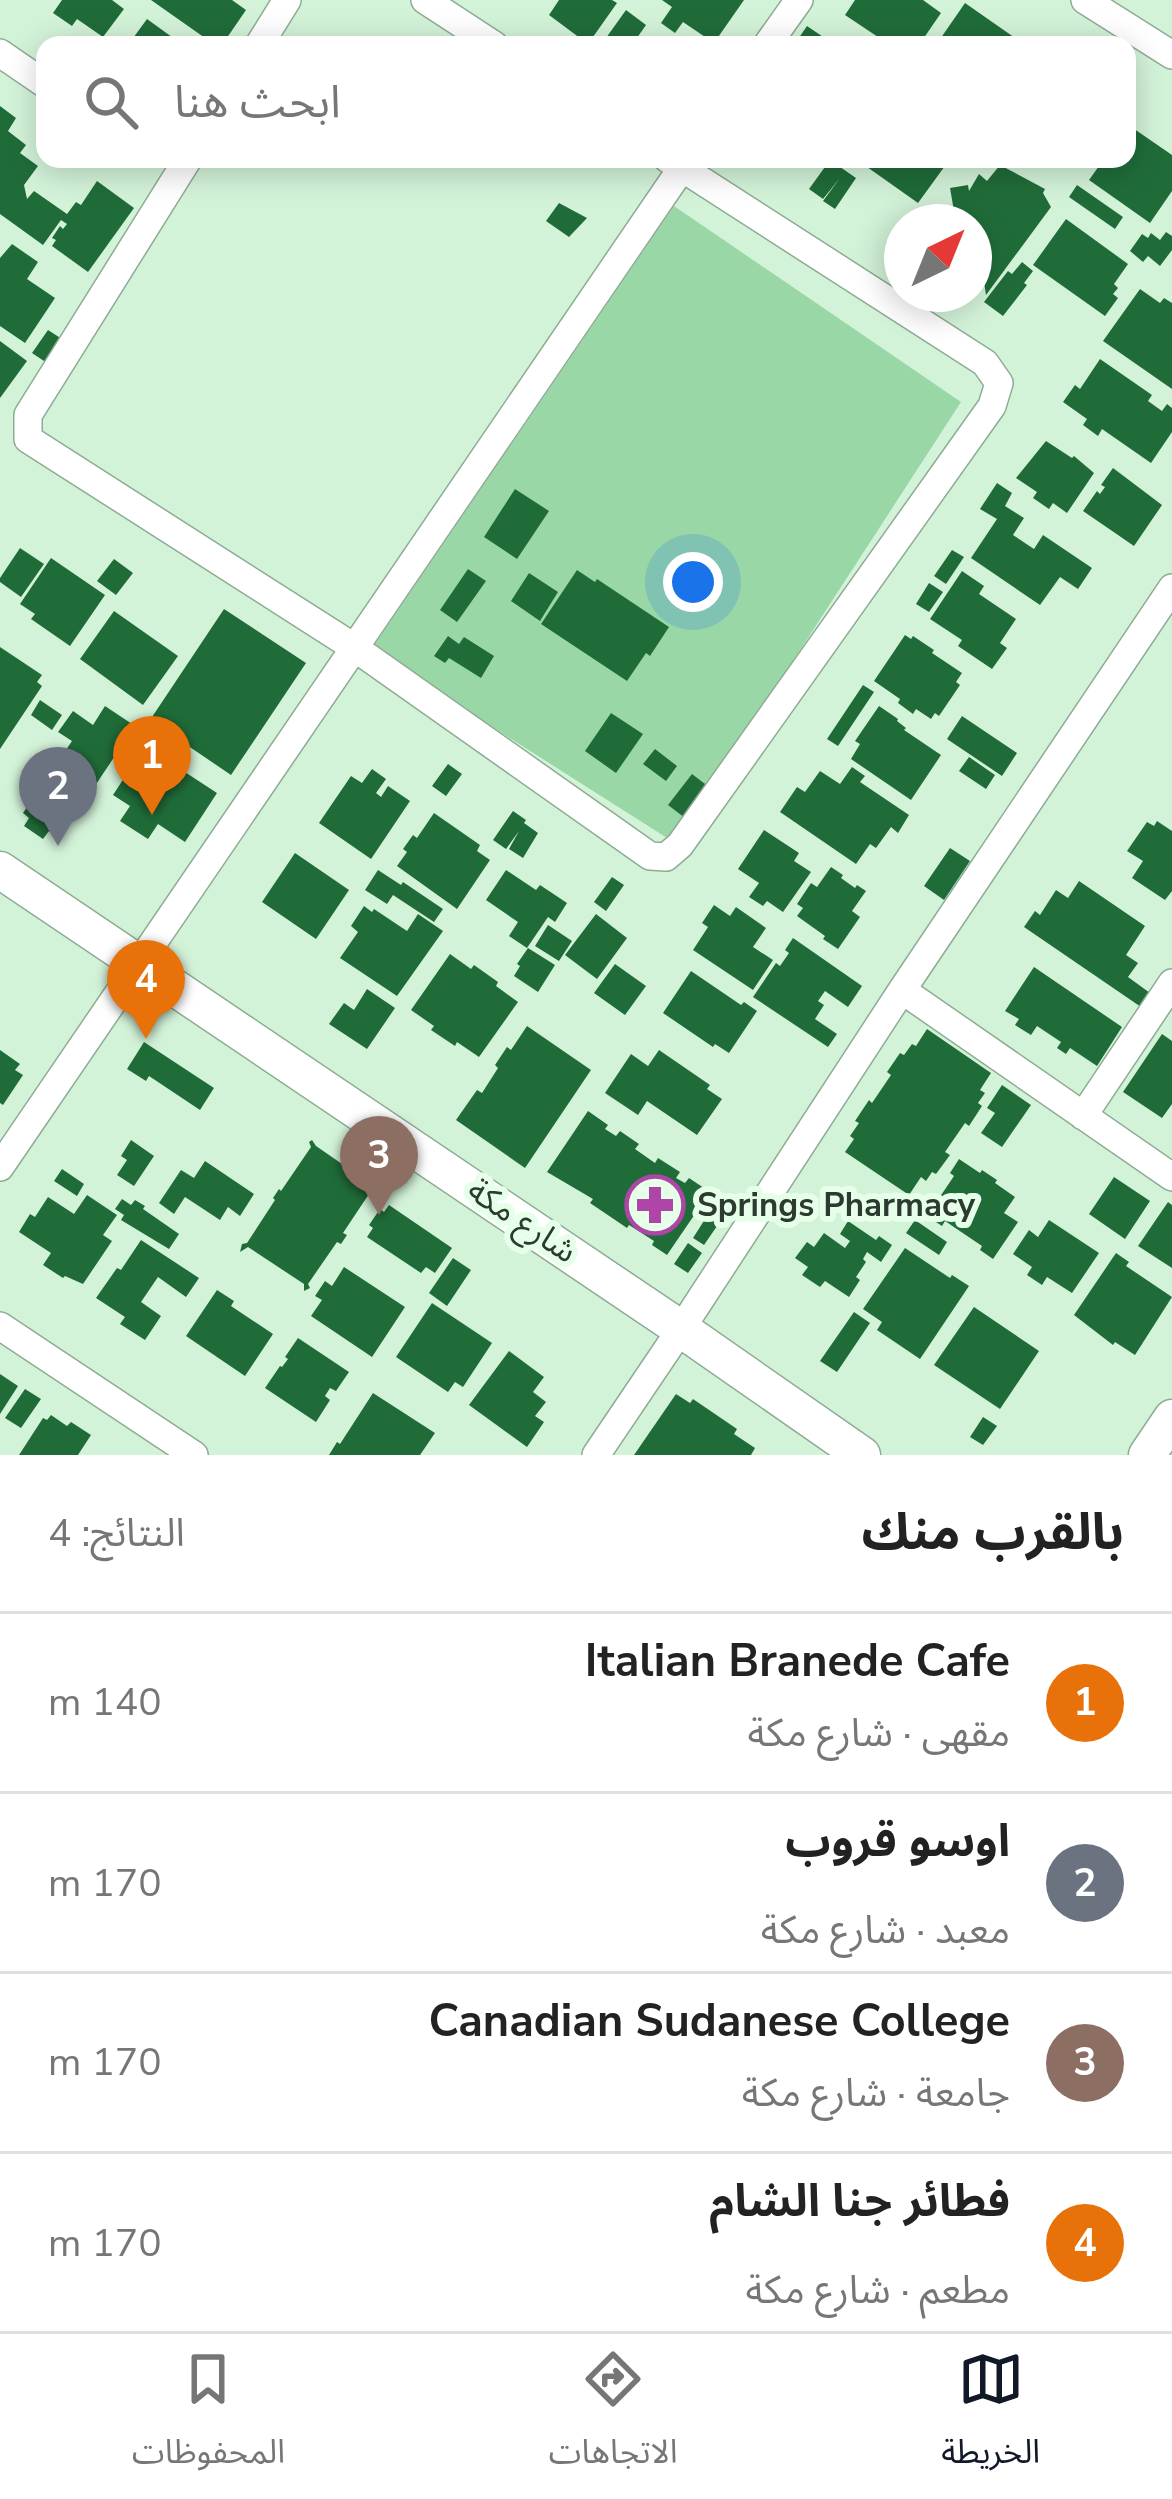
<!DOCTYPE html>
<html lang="ar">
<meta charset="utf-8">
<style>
:root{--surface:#fff;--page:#f2f2f2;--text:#222;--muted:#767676;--line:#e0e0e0;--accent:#111827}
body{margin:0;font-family:"Nunito Sans","Noto Sans Arabic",sans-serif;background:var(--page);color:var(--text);direction:rtl}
.compass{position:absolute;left:884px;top:204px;width:108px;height:108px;border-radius:50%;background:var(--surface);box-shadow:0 6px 30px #0003;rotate:43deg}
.you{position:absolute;left:693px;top:582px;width:42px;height:42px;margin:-30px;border:9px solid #fff;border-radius:50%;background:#1a73e8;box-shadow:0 0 0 18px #1a73e833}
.badge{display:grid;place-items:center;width:78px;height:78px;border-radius:50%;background:var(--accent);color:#fff;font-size:39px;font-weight:700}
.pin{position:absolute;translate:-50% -99px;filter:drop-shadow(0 3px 6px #0008)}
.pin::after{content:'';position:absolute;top:63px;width:42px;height:36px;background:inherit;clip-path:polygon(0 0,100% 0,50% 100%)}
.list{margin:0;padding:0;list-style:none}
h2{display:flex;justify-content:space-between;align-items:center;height:156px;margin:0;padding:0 48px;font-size:51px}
h2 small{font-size:39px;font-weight:400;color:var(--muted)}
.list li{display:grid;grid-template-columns:78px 1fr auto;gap:36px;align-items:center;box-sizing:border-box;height:180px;padding:0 48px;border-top:3px solid var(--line)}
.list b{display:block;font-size:45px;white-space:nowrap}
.list p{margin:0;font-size:39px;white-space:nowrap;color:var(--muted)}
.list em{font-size:39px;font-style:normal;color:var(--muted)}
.icon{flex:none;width:66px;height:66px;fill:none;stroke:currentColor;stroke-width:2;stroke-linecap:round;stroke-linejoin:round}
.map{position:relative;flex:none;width:1172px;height:1455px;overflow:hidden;direction:ltr}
.search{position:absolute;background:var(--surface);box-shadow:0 6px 30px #0003;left:36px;right:36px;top:36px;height:132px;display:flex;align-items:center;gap:30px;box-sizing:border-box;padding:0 42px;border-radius:24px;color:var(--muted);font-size:45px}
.sheet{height:876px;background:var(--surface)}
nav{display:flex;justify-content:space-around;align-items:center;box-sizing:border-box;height:168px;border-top:3px solid var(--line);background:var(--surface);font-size:33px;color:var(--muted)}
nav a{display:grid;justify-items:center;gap:6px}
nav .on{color:var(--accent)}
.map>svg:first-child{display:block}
</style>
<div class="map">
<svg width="1172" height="1455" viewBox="0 0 1172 1455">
<rect width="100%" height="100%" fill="#d3f3d9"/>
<path fill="#9ad7a7" d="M674,206L961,402L675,843L371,650Z"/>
<path fill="#206c39" d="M62,0H112L124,9L103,37L77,19L72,26L53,13Z
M151,0H232L246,10L222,45H215Z
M559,0H612L617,3L588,44L549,15Z
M662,0H744L714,43L683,22L675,33L661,23L672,7Z
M855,0H923L941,13L919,45H890L845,15Z
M965,3L1025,45H936Z
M626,10L646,25L632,45H601Z
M147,19L183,45H128Z
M807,26L835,45H794Z
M0,106L16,118L8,131L26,145L20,153L38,166L24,185L27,199L34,191L67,214L76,202L81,205L97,181L134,208L88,272L52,246L56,240L52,238L60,226L63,229L67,224L61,220L43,245L0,214Z
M1127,124L1172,155V191L1150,223L1089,180L1104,159H1127Z
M862,159H950L918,203L860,162Z
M830,160L856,178L835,209L823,201L840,178L823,199L809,189Z
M1000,165L1045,189L1043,193L1051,207L986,295L984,282L974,275V261L979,255L974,252V222H964L968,215L955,217L950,188L968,185L969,191L979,174L987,181Z
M1077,185L1123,217L1115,229L1069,197Z
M559,203L587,218L569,237L546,221Z
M1066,219L1128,264L1114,284L1118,288L1113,294L1118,298L1105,316L1033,265Z
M1166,232L1172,236V250L1160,266L1148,256L1143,262L1130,251L1142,234L1148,238L1151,233L1160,240Z
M12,244L38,262L27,279L55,298L25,343L0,326V258Z
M1022,262L1033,271L1024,283L1027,285L1003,316L984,302L1008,271L1012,274Z
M1140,289L1160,303L1164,298L1172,303V389L1103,341Z
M48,330L62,339L47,363L32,353Z
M0,341L27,361L0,398Z
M1100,359L1152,395L1148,401L1162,411L1167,404L1172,408V432L1151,463L1102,429L1098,436L1083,425L1087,419L1063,402L1075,385L1080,389Z
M1046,441L1072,458L1074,456L1094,473L1067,513L1053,503L1049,509L1033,498L1037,492L1016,478Z
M1113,468L1162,505L1134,546L1083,511L1097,491L1100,494L1105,487L1101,485Z
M997,483L1012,493L1005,506L1024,518L1013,535L1034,549L1043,535L1092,568L1078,589L1060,577L1040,605L971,558L997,519L980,509Z
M515,489L549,511L517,559L484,537Z
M20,548L44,564L21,597L0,582V578Z
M952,550L964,557L946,584L934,576Z
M51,558L105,595L70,646L31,619L35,614L20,604Z
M114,559L133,573L116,595L97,581Z
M468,569L486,581L457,622L440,610Z
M577,570L595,582L597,579L669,627L650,656L646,653L627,681L541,624Z
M962,571L984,586L979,594L1016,619L1000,643L1007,648L992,669L958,646L962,640L930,619Z
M529,573L558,592L540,621L511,601Z
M929,583L943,592L929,612L916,604Z
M224,609L306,663L231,775L150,720Z
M114,611L178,656L143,705L80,659Z
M905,635L911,639L913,636L934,650L932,653L962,673L956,682L960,685L939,716L935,713L931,719L916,709L913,714L898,703L900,699L874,681Z
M448,636L459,644L464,637L494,656L481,678L449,658L445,663L434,656Z
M0,647L42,675L37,682L42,686L0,749Z
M863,685L874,692L838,746L827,739Z
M40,700L62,715L52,730L31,715Z
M105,706L135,726L60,838L49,831L43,839L24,826L29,818L23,813L72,741L58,732L73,711L93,725Z
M879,706L898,719L897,721L906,728L904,730L941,755L911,800L851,759L860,744L855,741Z
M611,713L643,734L616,773L585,751Z
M962,716L1017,753L1002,776L947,739Z
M145,746L217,793L185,842L158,824L148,839L120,821L130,806L113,795Z
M655,749L677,766L666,781L643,764Z
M969,757L995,775L986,789L959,771Z
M448,764L462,774L446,796L432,786Z
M852,767L865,776L860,782L909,815L898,833L891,827L876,848L870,844L856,864L780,812L797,787L805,792L820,771L840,784Z
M372,769L386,779L376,793L381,797L388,786L410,801L371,859L319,823L351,776L362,783Z
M692,774L709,787L685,818L668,805Z
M513,811L526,820L524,823L538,833L523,858L509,849L519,831L506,849L493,840Z
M434,813L480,845L477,851L490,860L457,909L397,866L407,852L403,849L413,835L417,838Z
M1157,821L1172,831V891L1165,900L1132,878L1143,861L1127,851L1147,822L1154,826Z
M764,830L799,853L794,861L811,872L783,912L767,901L763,906L749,897L759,883L738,869Z
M950,848L970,861L944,900L924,886Z
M295,853L349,890L316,939L262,902Z
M831,867L843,875L841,878L855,888L857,885L866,891L852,911L860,917L838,949L823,939L825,936L797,916L803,908L797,904L811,883L817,887Z
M378,870L401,885L403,882L443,909L434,922L393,895L387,904L365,890Z
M506,870L536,890L540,885L567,903L555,922L548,917L527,948L509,936L518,922L486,900Z
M612,877L624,885L606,911L594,902Z
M1079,881L1145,926L1126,955L1138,963L1128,977L1150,993L1141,1007L1024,927L1035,911L1040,915L1056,890L1068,898Z
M714,905L730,916L736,907L766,928L753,947L773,960L753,990L693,950L708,927L702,923Z
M364,906L372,912L374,909L407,931L418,914L443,931L397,996L340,958L358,932L351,926Z
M596,914L627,938L597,979L565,955Z
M548,925L572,941L559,961L535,946Z
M793,938L862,986L848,1007L825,991L818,1001L824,1005L815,1019L837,1034L828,1047L753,997L776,963L780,966L789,953L785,950Z
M528,948L555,965L538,992L514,976L520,966L517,964Z
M450,954L471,969L474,965L498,982L496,986L518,1002L479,1057L457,1042L455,1046L431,1030L434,1026L411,1010Z
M615,964L646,986L625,1015L594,993Z
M1034,967L1122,1027L1097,1066L1070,1048L1066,1054L1057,1048L1061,1042L1037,1026L1031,1035L1015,1025L1019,1019L1005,1011Z
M691,971L741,1005L744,1002L757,1011L729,1053L715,1044L713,1047L663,1013Z
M367,989L395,1008L367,1049L329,1024L344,1003L354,1010Z
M527,1026L591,1070L525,1168L456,1120L477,1090L482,1093L498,1068L495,1065L507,1047L511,1050Z
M927,1029L991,1073L980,1090L985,1093L978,1103L982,1106L969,1126L965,1123L945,1152L950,1155L936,1174L932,1172L926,1181L921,1177L909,1195L845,1152L854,1139L850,1136L859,1123L855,1121L869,1100L872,1103L891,1075L887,1072L900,1053L904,1055L912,1044L916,1046Z
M1162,1034L1172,1041V1104L1162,1118L1123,1092Z
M144,1042L214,1088L200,1110L149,1076L146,1081L127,1069Z
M0,1050L20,1064L15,1070L23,1075L3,1105L0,1103Z
M659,1050L710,1085L707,1089L722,1099L697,1135L647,1101L638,1115L605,1093L631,1054L648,1066Z
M1002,1085L1031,1105L1002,1147L981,1133L995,1113L987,1108Z
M588,1111L608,1125L605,1129L616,1136L620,1131L639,1144L635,1149L655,1163L658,1158L680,1172L676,1178L685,1183L689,1178L710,1192L667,1255L652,1245L654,1241L629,1225L627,1228L590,1203L593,1199L547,1172Z
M131,1140L154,1156L134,1186L117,1175L127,1160L121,1156Z
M312,1140L316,1146L371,1184L378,1179V1187L373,1188L343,1233L347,1235L341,1244L337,1242L308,1284L310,1288L304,1291V1284L248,1247L240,1252L242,1244L247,1243L275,1200L273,1198L279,1189L281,1191L311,1147L309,1142Z
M959,1159L980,1173L982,1170L997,1180L995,1183L1015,1197L1004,1213L1018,1222L993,1259L980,1250L982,1246L945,1221L942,1226L927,1216L954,1176L950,1173Z
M205,1161L254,1194L240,1216L228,1207L220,1220L185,1197L174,1214L159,1203L181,1170L194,1178Z
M62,1169L84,1184L77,1196L54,1181Z
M1114,1177L1150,1201L1125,1239L1089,1214Z
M87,1195L117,1215L103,1235L112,1241L83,1284L65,1276L63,1278L43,1265L51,1253L19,1232L30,1214L35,1217L48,1197L74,1214Z
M122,1199L131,1205L135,1200L145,1206L143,1209L179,1234L169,1249L121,1220L124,1215L115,1209Z
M1168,1202L1172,1205V1268L1138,1246Z
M389,1205L452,1248L435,1273L426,1267L421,1273L367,1237L373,1228L369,1225L380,1209L384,1212Z
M714,1205L726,1213L704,1245L693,1238Z
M915,1220L947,1242L939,1255L906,1233Z
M1049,1220L1099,1253L1072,1293L1047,1277L1042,1285L1027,1275L1032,1267L1013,1254L1029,1230L1038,1237Z
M848,1221L876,1240L879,1236L892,1245L881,1262L867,1252L863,1259L866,1262L856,1277L860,1280L849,1297L825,1281L820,1287L802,1275L808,1267L795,1258L807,1242L814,1247L824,1233L845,1248L850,1241L840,1234Z
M141,1240L199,1278L186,1297L158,1277L141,1302L161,1316L145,1340L120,1324L125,1317L96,1298L117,1268L121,1270Z
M688,1243L702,1253L688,1273L674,1264Z
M905,1248L950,1278L952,1275L969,1286L920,1359L877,1330L882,1322L863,1309Z
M1116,1253L1129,1262L1126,1266L1172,1297L1135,1355L1115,1342L1113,1345L1074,1315Z
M453,1258L471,1270L447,1306L429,1293Z
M344,1267L405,1307L372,1357L311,1316L322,1300L315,1296L325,1281L332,1286Z
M217,1290L234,1301L231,1306L273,1334L245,1376L186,1336Z
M432,1303L492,1343L463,1387L455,1382L448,1392L396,1357Z
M974,1307L1039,1351L1000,1409L934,1365Z
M854,1312L870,1323L837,1372L820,1361Z
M298,1338L349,1372L336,1391L330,1388L325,1396L330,1400L316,1422L265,1388L280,1366L282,1367L288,1359L285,1357Z
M509,1351L544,1377L533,1392L546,1402L535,1416L544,1422L527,1447L469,1405Z
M0,1374L18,1386L0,1414Z
M25,1389L41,1399L21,1428L5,1418Z
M373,1393L435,1433L420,1455H329L337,1442L340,1444Z
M676,1394L690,1403L693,1399L737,1429L734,1434L755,1448L751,1455H634Z
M51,1415L67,1426L71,1422L91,1435L78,1455H19L43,1418L47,1420Z
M983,1417L997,1426L983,1445L970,1437Z"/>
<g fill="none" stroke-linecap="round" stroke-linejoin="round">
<defs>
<path id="street" d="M425,0L494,45
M1085,0L1172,55
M259,45L287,0
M767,45L799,0
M0,53L45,84
M188,159L28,415V439L355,648L650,856L666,857L680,845L992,406L999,383L985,363L668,159
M902,990L1172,1177
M1083,1116L1172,983
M0,1167L688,159
M0,1326L194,1455
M596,1455L681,1329L902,990L1172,588"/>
<path id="secondary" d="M0,870L681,1329L862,1455
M1147,1455L1172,1418"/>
</defs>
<use href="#street" stroke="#8dac93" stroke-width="30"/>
<use href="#secondary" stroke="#8dac93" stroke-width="39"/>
<use href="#street" stroke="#fff" stroke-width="27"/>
<use href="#secondary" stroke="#fff" stroke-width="36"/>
</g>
<defs>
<symbol id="pharmacy-ring" viewBox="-11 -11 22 22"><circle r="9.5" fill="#e5ffe9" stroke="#ae45a7" stroke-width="1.5"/><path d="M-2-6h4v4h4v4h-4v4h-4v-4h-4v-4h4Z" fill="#ae45a7"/></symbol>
</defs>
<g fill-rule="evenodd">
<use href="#pharmacy-ring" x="622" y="1172" width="66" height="66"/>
</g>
<g text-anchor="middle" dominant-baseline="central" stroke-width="12" stroke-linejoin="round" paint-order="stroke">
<g font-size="33" font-weight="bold" fill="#2d3a30" stroke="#e5ffe9" text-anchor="start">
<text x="697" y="1205">Springs Pharmacy</text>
</g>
<g font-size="33" fill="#2d3a30" stroke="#e5ffe9">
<text transform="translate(522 1221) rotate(34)">شارع مكة</text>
</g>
</g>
</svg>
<svg class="compass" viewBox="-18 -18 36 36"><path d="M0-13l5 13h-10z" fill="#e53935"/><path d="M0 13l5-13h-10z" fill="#767676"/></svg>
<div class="you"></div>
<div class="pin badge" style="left:152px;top:815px;background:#e8710a">1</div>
<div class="pin badge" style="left:58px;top:846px;background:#6b7280">2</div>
<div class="pin badge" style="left:379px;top:1215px;background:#8d6e63">3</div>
<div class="pin badge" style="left:146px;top:1039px;background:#e8710a">4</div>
<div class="search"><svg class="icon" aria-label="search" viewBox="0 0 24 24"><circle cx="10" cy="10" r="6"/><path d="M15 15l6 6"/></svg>ابحث هنا</div>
</div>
<section class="sheet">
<h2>بالقرب منك<small>النتائج: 4</small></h2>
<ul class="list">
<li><span class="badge" style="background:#e8710a">1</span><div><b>Italian Branede Cafe</b><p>مقهى · شارع مكة</p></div><em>140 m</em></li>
<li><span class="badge" style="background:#6b7280">2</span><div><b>اوسو قروب</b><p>معبد · شارع مكة</p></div><em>170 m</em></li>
<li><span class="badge" style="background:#8d6e63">3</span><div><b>Canadian Sudanese College</b><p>جامعة · شارع مكة</p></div><em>170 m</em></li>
<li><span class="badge" style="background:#e8710a">4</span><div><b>فطائر جنا الشام</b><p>مطعم · شارع مكة</p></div><em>170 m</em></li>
</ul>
</section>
<nav>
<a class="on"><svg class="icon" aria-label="map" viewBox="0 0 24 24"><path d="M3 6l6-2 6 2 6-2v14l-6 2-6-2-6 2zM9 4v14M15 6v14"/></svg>الخريطة</a>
<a><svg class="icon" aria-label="directions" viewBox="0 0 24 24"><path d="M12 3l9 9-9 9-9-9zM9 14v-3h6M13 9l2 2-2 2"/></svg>الاتجاهات</a>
<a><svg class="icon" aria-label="saved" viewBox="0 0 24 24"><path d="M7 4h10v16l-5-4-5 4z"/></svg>المحفوظات</a>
</nav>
